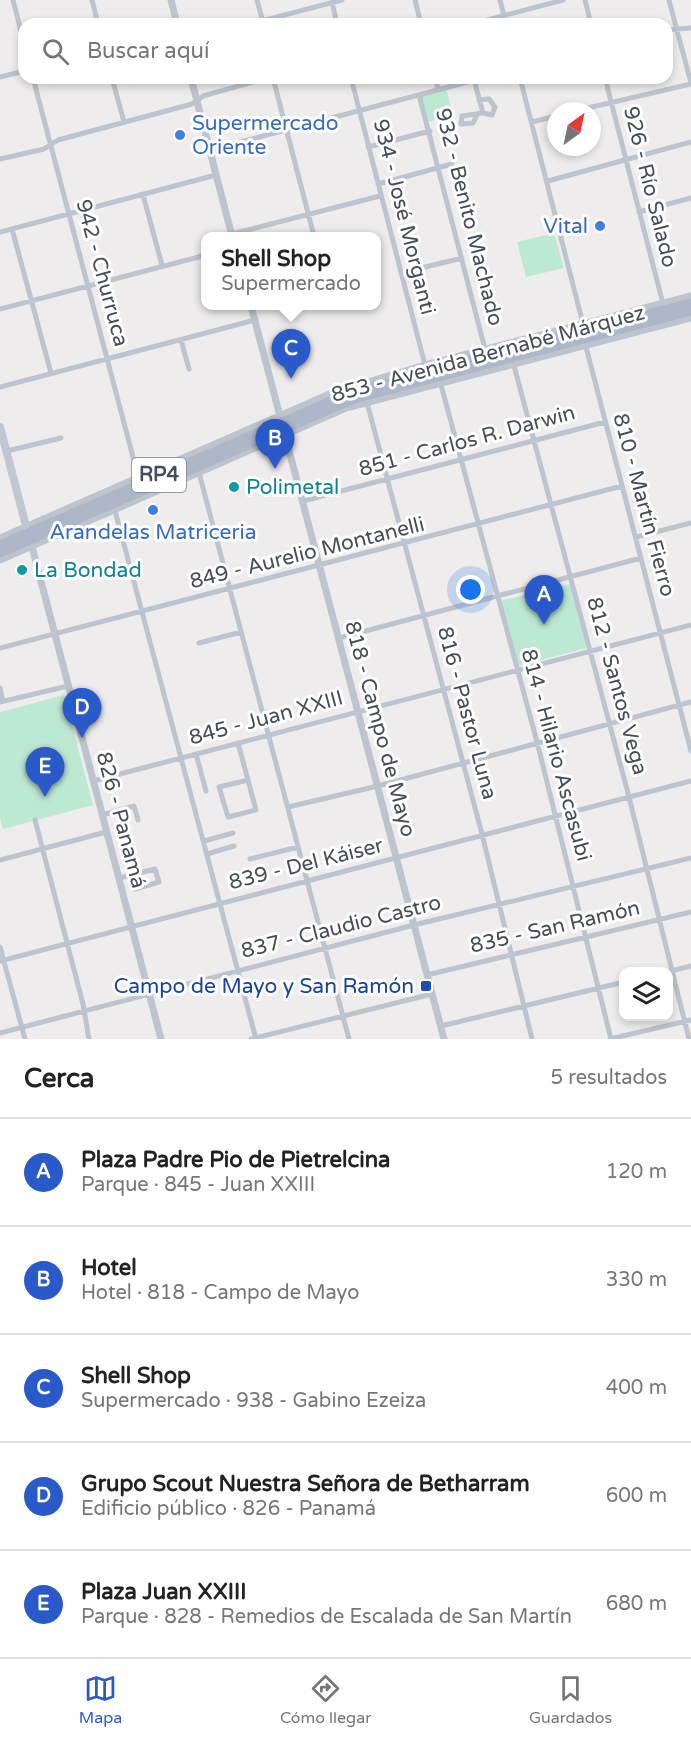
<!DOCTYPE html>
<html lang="es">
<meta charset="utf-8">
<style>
:root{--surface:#fff;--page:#f2f2f2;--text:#222;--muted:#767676;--line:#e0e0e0;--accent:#2a5ac9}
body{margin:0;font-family:"Varela Round",sans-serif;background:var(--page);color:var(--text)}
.controls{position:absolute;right:18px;bottom:18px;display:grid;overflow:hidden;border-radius:12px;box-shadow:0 3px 9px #0003}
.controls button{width:54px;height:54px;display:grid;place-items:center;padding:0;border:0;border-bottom:2px solid var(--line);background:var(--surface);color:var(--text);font:30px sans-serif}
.compass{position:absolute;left:547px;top:102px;width:54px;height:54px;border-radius:50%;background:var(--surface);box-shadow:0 3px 9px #0003;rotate:33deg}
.you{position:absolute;left:471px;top:590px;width:21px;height:21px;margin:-15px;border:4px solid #fff;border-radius:50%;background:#1a73e8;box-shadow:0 0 0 9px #1a73e833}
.badge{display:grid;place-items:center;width:39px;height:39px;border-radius:50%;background:var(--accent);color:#fff;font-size:20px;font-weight:700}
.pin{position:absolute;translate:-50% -50px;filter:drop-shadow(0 2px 3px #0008)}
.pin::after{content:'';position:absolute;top:32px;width:21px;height:18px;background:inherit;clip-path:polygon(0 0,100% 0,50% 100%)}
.popup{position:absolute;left:201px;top:232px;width:180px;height:78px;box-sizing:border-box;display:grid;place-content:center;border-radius:12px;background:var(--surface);filter:drop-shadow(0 2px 4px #0005);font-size:20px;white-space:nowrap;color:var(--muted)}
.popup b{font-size:22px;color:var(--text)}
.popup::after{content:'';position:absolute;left:50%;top:100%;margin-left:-12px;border:12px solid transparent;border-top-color:var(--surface)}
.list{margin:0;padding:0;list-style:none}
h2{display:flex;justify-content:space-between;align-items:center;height:78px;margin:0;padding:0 24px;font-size:26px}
h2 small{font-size:20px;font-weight:400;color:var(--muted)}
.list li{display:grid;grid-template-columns:39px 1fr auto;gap:18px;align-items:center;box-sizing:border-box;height:108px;padding:0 24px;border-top:2px solid var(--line)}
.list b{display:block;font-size:22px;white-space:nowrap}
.list p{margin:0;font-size:20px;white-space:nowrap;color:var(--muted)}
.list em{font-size:20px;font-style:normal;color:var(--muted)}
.icon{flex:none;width:33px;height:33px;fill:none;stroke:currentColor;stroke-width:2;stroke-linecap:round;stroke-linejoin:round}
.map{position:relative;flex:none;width:691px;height:1039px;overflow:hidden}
.search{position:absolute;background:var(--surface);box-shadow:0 3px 9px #0003;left:18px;right:18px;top:18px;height:66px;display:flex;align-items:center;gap:15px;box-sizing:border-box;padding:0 21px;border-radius:18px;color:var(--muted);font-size:22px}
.sheet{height:618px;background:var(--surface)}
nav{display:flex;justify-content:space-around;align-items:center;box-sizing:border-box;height:84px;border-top:2px solid var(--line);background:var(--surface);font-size:16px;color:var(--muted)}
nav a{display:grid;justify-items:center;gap:3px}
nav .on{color:var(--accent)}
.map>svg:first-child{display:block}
</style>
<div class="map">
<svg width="691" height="1039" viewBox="0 0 691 1039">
<rect width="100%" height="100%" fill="#eeecec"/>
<path fill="#bde9d4" d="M446,88L453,115L427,122L419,95Z
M554,233L564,268L526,277L517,242Z
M571,584L587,648L517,666L500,601Z
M64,695L93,805L3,829L0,818V712Z"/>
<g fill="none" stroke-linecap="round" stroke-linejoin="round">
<path stroke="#bec4cd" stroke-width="5" d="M13,0L24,43
M92,0L98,24
M257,0L263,22
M415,0L421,24
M500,0L506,24
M585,0L591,24
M669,0L691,83
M332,2L337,24
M250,24L342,0
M472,24L563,0
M667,30L691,28
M0,77L24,71
M33,78L138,476
M112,78L124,122
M273,78L314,236
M351,78L425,365
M435,78L438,89
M520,78L583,324
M605,78L663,304
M474,80L483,113L492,115L495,107L489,99L479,100
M419,95L485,349
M575,111L691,84
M477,115L473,123L461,124L462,116L483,113
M532,122L556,116
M368,147L430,131
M210,150L483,78
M0,159L44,149L58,140L192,104L203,96L267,78
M548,181L691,142
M378,184L452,164
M143,195L162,265
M639,212L691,198
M12,229L51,373
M0,232L216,175
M232,234L380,196
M401,273L462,258
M0,309L206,255
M181,340L189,369
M585,343L691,751
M513,362L629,797L689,1039
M440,381L537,742L611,1039
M0,387L255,320
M366,399L482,834L532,1039
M7,451L61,438
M198,469L349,1039
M303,501L605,422
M114,507L256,1039
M636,537L691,523
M339,638L641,558
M199,643L241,632
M0,648L622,486
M0,688L3,701
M0,702L68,686
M238,743L256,810L228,817L219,787L248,780
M196,754L206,791
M93,781L691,625
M288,807L378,786L691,702
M102,815L134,806L138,820
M35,820L83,1004L89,1039
M204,841L233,833
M207,854L234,846
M250,859L298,847
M0,860L106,832
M119,878L155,869L159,882L135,889
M0,947L25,1039
M0,961L691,781
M667,972L691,966
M427,975L691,912
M441,1026L624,982
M0,1033L414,925L691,858
M251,1039L432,994
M610,1039L691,1020"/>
<path stroke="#bec4cd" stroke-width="7" d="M171,0L177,24
M191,78L232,236
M251,306L444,1039
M0,538L334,392L425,365L691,296
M31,543L161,1039
M0,560L346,408L691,318"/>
<path stroke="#c0c6d3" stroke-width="8" d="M0,427L29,537"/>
<path stroke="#adb7c8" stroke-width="9" d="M0,545L337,398L509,349L691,303
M0,553L354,399L691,311"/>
</g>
<g fill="#3f7fe0" stroke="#fff" stroke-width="2">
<circle cx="180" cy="135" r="6"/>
<circle cx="600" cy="226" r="6"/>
<circle cx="153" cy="510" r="6"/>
</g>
<g fill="#0f9aa8" stroke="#fff" stroke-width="2">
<circle cx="234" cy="487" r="6"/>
<circle cx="22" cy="570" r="6"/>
</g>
<rect fill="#1a4fb4" stroke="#fff" stroke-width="2" x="420" y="980" width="12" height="12" rx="3"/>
<g text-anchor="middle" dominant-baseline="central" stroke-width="6" stroke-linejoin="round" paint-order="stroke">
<rect fill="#fff" stroke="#7e8289" stroke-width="1.5" x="132" y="458" width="54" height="34" rx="4.5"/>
<g font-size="20" font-weight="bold" fill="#464d57">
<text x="159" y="475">RP4</text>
</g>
<g font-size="21" fill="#366cbe" stroke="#fff" text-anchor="start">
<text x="192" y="123">Supermercado<tspan x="192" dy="24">Oriente</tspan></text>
<text x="588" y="226" text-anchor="end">Vital</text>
<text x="153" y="532" text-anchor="middle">Arandelas Matriceria</text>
</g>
<g font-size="21" fill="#464d57" stroke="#fff">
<text transform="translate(650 187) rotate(76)">926 - Río Salado</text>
<text transform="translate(404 217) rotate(76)">934 - José Morganti</text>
<text transform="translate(469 217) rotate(76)">932 - Benito Machado</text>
<text transform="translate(102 273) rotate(75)">942 - Churruca</text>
<text transform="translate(488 354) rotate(-15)">853 - Avenida Bernabé Márquez</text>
<text transform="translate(467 441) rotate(-15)">851 - Carlos R. Darwin</text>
<text transform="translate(644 505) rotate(75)">810 - Martín Fierro</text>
<text transform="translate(307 553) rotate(-14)">849 - Aurelio Montanelli</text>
<text transform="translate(617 686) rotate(75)">812 - Santos Vega</text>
<text transform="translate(467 713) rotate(75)">816 - Pastor Luna</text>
<text transform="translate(266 718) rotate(-15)">845 - Juan XXIII</text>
<text transform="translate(380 729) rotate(75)">818 - Campo de Mayo</text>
<text transform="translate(556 755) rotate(75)">814 - Hilario Ascasubi</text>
<text transform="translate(121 820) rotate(75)">826 - Panamá</text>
<text transform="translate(306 864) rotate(-14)">839 - Del Káiser</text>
<text transform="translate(341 927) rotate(-14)">837 - Claudio Castro</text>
<text transform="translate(555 927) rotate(-13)">835 - San Ramón</text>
</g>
<g font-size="21" fill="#0d838f" stroke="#fff" text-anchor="start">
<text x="246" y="487">Polimetal</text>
<text x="34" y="570">La Bondad</text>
</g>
<g font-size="21" fill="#164399" stroke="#fff" text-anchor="end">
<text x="414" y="986">Campo de Mayo y San Ramón</text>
</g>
</g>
</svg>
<div class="controls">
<button><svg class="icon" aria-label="layers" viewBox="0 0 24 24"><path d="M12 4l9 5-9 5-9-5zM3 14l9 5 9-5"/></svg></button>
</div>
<svg class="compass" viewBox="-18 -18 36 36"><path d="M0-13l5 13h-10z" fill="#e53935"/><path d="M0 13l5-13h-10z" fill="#767676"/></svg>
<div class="you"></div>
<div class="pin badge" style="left:544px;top:625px">A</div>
<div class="pin badge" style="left:275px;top:469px">B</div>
<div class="pin badge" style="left:291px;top:379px">C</div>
<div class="popup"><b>Shell Shop</b>Supermercado</div>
<div class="pin badge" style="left:82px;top:738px">D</div>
<div class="pin badge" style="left:45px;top:797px">E</div>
<div class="search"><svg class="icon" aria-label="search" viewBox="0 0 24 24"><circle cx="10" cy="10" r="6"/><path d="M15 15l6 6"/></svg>Buscar aquí</div>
</div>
<section class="sheet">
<h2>Cerca<small>5 resultados</small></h2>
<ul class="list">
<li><span class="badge">A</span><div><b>Plaza Padre Pio de Pietrelcina</b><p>Parque · 845 - Juan XXIII</p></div><em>120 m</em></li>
<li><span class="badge">B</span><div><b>Hotel</b><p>Hotel · 818 - Campo de Mayo</p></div><em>330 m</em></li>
<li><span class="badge">C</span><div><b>Shell Shop</b><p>Supermercado · 938 - Gabino Ezeiza</p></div><em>400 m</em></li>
<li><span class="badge">D</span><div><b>Grupo Scout Nuestra Señora de Betharram</b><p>Edificio público · 826 - Panamá</p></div><em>600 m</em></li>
<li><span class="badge">E</span><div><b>Plaza Juan XXIII</b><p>Parque · 828 - Remedios de Escalada de San Martín</p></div><em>680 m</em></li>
</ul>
</section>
<nav>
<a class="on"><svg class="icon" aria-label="map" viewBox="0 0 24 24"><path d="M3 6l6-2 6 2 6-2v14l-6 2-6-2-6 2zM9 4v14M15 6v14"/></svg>Mapa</a>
<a><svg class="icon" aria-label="directions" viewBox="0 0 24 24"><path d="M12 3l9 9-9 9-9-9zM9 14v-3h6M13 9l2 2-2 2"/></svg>Cómo llegar</a>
<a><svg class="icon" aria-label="saved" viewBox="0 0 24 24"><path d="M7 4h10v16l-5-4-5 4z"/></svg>Guardados</a>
</nav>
